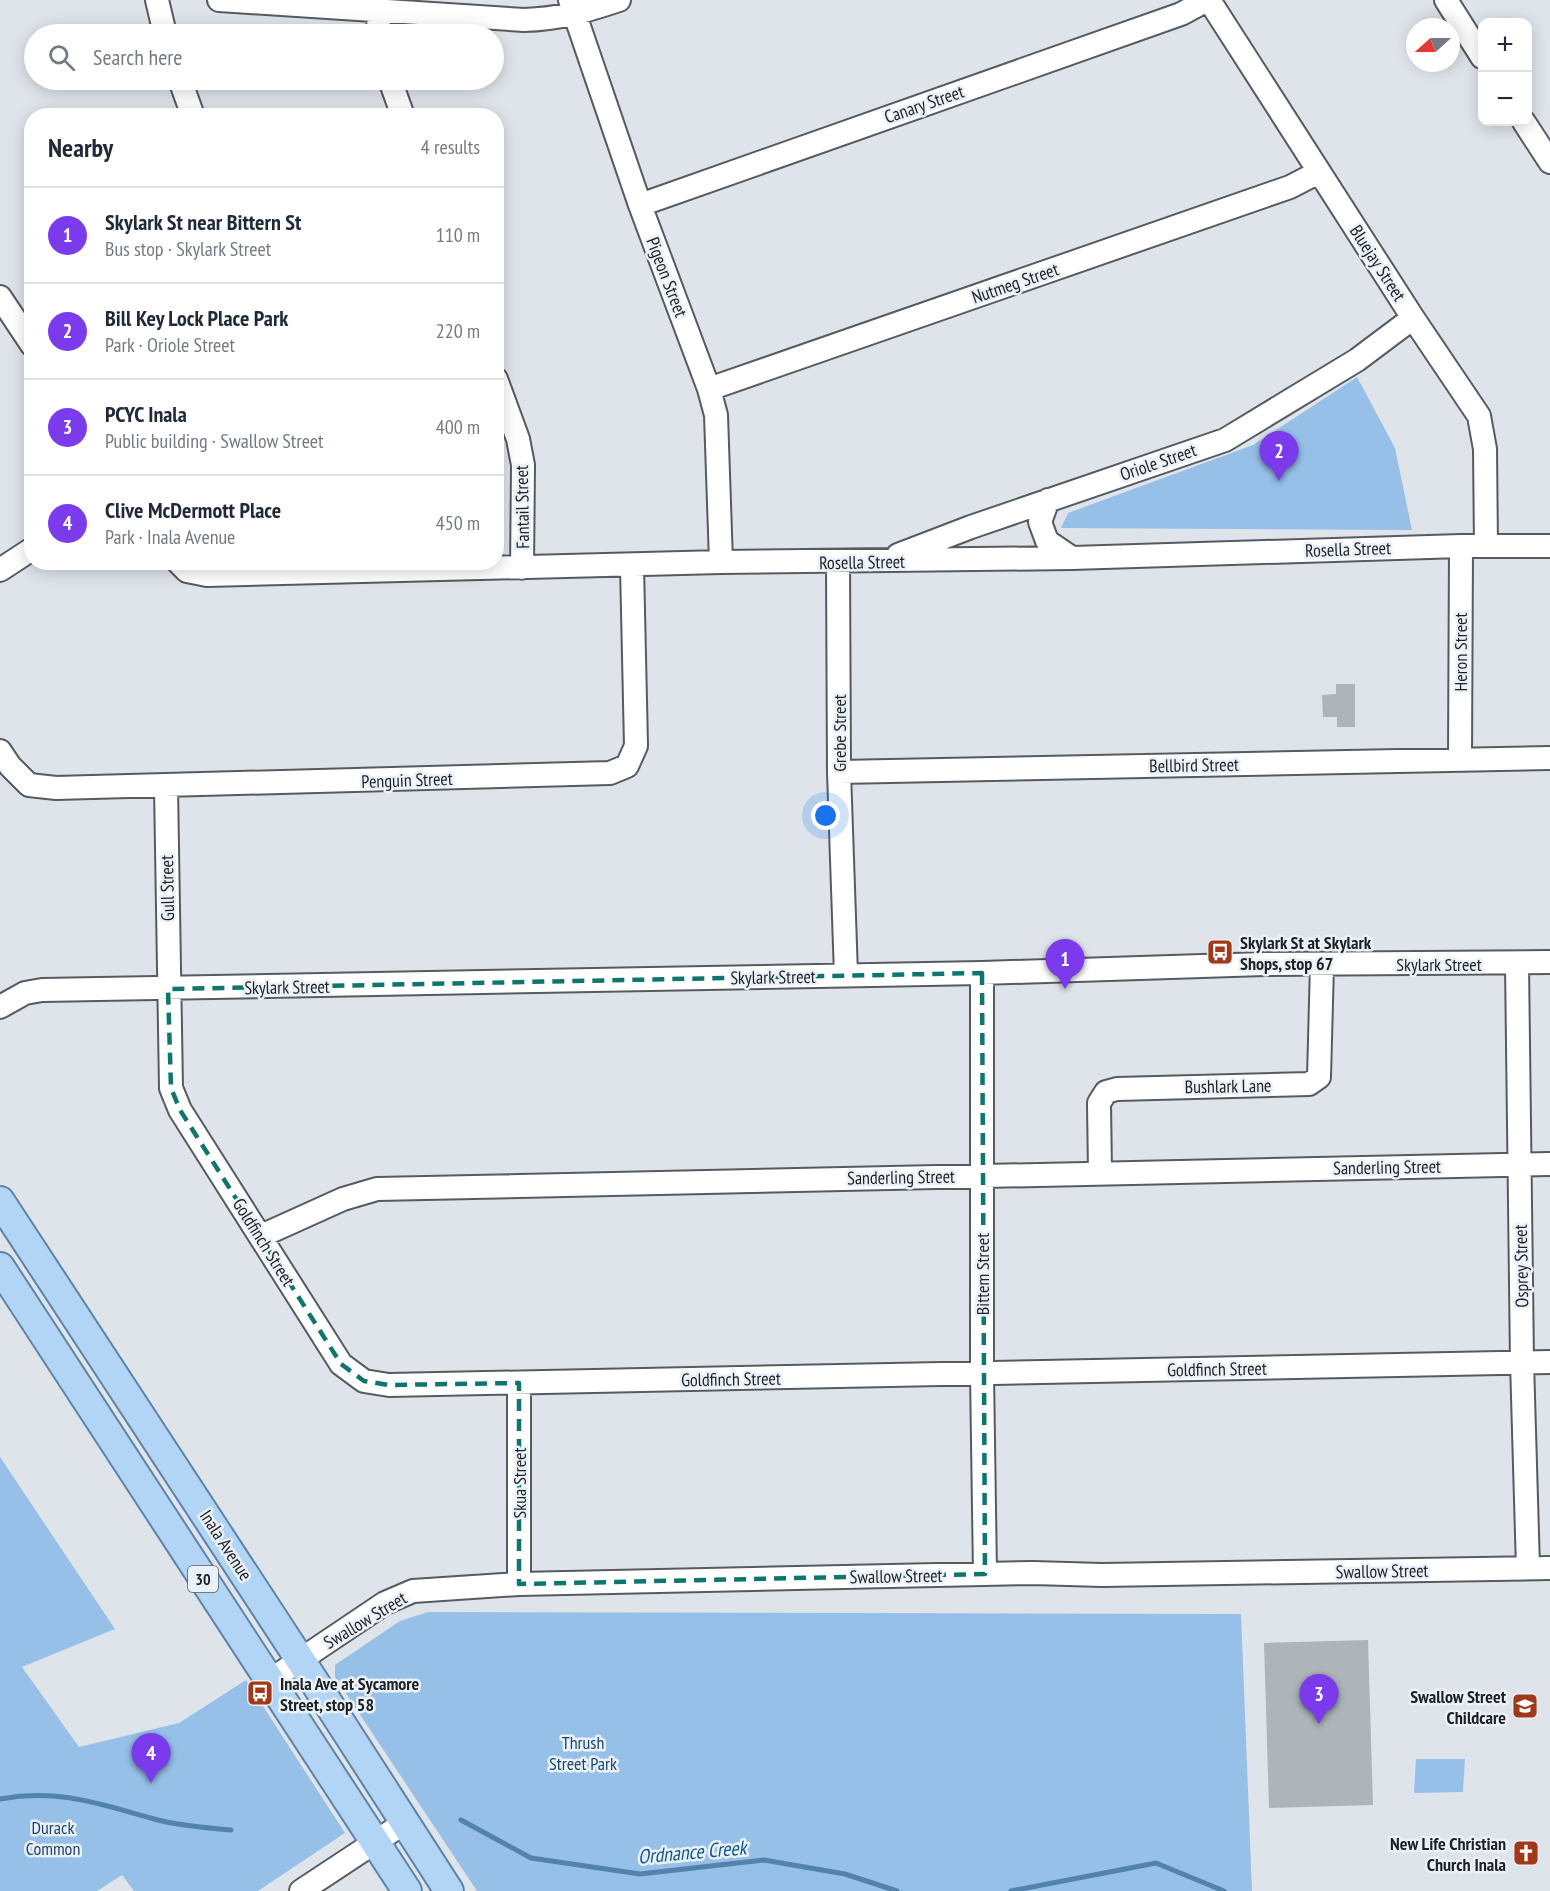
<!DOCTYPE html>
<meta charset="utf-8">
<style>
:root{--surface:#fff;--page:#f6f6f7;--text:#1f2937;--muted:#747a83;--line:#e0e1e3;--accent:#7c3aed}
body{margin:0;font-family:"PT Sans Narrow",sans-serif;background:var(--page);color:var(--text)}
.controls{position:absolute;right:18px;top:18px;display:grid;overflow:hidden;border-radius:12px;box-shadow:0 3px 15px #0003}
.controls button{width:54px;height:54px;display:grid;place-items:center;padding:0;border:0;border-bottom:2px solid var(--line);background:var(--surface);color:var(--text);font:30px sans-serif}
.compass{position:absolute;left:1406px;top:18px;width:54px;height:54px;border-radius:50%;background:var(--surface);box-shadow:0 3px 15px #0003;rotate:249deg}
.you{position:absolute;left:826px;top:816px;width:21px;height:21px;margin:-15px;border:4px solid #fff;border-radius:50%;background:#1a73e8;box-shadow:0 0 0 9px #1a73e833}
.badge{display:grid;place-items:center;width:39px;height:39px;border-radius:50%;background:var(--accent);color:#fff;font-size:20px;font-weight:700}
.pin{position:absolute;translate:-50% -50px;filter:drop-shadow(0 2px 3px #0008)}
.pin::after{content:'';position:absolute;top:32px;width:21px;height:18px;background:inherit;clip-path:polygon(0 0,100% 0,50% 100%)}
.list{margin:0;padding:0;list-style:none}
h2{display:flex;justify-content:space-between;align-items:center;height:78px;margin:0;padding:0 24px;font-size:26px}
h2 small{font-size:20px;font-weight:400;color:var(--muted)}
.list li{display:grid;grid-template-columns:39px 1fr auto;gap:18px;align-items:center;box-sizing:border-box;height:96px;padding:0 24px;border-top:2px solid var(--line)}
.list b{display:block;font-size:22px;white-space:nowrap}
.list p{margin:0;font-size:20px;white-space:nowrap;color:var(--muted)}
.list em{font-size:20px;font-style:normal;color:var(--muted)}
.icon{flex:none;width:33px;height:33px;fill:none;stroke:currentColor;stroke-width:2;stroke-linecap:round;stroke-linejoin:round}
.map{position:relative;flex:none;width:1550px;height:1891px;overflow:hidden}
.search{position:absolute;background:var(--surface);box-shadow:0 3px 15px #0003;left:24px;top:24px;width:480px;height:66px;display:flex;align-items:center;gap:15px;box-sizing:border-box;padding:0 21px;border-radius:33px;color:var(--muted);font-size:22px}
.panel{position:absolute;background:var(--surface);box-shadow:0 3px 15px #0003;left:24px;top:108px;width:480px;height:462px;border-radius:24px}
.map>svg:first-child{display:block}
</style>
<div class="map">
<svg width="1550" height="1891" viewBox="0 0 1550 1891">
<rect width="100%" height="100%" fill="#dee4ea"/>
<path fill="#96c0e8" d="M1357,377L1395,448L1412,530L1061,528L1068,513L1253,445Z
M0,1457L115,1629L22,1667L79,1747L179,1723L246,1680L345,1833L258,1891H134L122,1875L97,1891H0Z
M428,1612L1241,1614L1252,1891H477L335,1677V1665L400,1621Z
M1416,1759H1465L1463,1792L1414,1793Z"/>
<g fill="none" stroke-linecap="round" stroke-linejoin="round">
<path stroke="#5382ac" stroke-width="5" d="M0,1799C60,1788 102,1805 158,1820C182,1826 206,1828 231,1830
M461,1820L531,1858L640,1874L764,1860L845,1874L897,1891
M1011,1891L1156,1863L1224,1891"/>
</g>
<path fill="#adb4ba" d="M1336,684H1355V727H1337V717H1323L1322,695L1336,694Z
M1368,1640L1373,1805L1269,1808L1264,1643Z"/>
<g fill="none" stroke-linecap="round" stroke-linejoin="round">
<defs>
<path id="minor" d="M157,0L165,34
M219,0L524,20C560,19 586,11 619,0
M570,0L640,205L709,389L716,415L721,562
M1209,0L1413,318L1479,416L1485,449L1486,546
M1446,0L1482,57
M377,34L380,12
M180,80L193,116
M390,80L403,116
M1524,122L1550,162
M640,205L1181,14L1207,0
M0,297L32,345
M496,379L518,439L523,465L522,568
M709,389L1290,187L1319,172
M1048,500L1040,522L1047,541L1072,558
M898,555L971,527L1225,440L1357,360L1413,318
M178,562L187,571L207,575L721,562L1072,558L1461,546H1550
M838,562L839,772L846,975
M0,570L32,549
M0,751L10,766L29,785L56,788L610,773L627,766L636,746L632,566
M1460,759L1461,546
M839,772L1550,758
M166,787L171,1088L180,1110L341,1364L364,1381L389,1385L1550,1362
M1517,964L1522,1362L1528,1568
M982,973V1374L985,1574
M0,1007L25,993L42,990L982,973L1264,964L1550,962
M1100,1173L1099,1103L1106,1092L1117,1089L1309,1084L1319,1077L1322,965
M261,1236L343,1199L377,1189L1550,1164
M519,1383V1584
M269,1681L385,1603L413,1591L519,1584L1033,1573L1102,1575L1550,1568
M301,1891L404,1823"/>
<path id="major" d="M0,1201L301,1661L449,1891
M0,1267L407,1891"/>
</defs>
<use href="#minor" stroke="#565b61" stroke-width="26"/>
<use href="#major" stroke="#5d84a8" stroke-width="32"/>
<use href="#minor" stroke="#fff" stroke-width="22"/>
<use href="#major" stroke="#b2d5f5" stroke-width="28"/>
</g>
<path fill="none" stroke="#0f766e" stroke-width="4.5" stroke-dasharray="12 8" stroke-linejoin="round" d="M982,973L985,1574L519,1584V1383L389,1385L364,1381L341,1364L180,1110L171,1088L168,989Z"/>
<defs>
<symbol id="bus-square" viewBox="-11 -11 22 22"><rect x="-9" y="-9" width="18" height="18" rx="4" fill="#a03917" stroke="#ebf1f8"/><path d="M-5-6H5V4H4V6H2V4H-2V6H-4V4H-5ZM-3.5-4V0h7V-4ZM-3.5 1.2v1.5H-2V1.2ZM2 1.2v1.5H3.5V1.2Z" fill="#fff"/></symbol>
<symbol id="school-square" viewBox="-11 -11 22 22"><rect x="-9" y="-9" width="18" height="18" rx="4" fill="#a03917" stroke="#ebf1f8"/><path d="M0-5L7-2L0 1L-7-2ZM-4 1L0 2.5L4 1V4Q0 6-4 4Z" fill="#fff"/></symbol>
<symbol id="church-square" viewBox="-11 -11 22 22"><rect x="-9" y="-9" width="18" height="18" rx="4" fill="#a03917" stroke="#ebf1f8"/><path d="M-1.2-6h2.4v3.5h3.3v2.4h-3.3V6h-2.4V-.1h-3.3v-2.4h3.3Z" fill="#fff"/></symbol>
</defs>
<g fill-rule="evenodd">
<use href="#bus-square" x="1205" y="937" width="30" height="30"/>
<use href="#bus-square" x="245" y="1678" width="30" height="30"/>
<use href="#school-square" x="1510" y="1691" width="30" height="30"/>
<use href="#church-square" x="1511" y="1838" width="30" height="30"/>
</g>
<g text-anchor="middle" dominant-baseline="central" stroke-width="5" stroke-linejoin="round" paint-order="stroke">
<rect fill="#ebf1f8" stroke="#5c5f63" stroke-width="1.5" x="188" y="1566" width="30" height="26" rx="4.5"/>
<g font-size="16" font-weight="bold" fill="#1e2123">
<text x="203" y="1579">30</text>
</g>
<g font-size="18" fill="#1e2123" stroke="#ebf1f8">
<text transform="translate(924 104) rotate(-19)">Canary Street</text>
<text transform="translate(1378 263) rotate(57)">Bluejay Street</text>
<text transform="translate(667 277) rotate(69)">Pigeon Street</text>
<text transform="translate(1015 283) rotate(-19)">Nutmeg Street</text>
<text transform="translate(1158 462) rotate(-19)">Oriole Street</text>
<text transform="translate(522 507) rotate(-91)">Fantail Street</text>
<text transform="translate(1348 549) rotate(-2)">Rosella Street</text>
<text transform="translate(862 562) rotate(-1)">Rosella Street</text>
<text transform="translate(1460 652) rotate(-90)">Heron Street</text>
<text transform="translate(839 733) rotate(-90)">Grebe Street</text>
<text transform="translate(1194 765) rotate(-1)">Bellbird Street</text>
<text transform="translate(407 780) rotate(-2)">Penguin Street</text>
<text transform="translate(167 888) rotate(-91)">Gull Street</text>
<text x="1439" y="964">Skylark Street</text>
<text transform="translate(773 977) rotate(-1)">Skylark Street</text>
<text transform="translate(287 987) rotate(-1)">Skylark Street</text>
<text transform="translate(1228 1086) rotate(-1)">Bushlark Lane</text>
<text transform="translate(1387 1167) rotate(-1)">Sanderling Street</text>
<text transform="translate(901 1177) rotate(-1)">Sanderling Street</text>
<text transform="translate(264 1242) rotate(58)">Goldfinch Street</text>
<text transform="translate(1521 1266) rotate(-91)">Osprey Street</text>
<text transform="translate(982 1274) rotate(-90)">Bittem Street</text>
<text transform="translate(1217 1369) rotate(-1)">Goldfinch Street</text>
<text transform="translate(731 1379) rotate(-1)">Goldfinch Street</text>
<text transform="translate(519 1483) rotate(-90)">Skua Street</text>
<text transform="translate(226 1545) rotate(57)">Inala Avenue</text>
<text transform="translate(1382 1571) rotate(-1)">Swallow Street</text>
<text transform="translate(896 1576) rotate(-1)">Swallow Street</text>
<text transform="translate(365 1620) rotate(-31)">Swallow Street</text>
</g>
<g font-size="18" font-weight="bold" fill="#1e2123" stroke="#ebf1f8" text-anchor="start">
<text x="1240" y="942">Skylark St at Skylark<tspan x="1240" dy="21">Shops, stop 67</tspan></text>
<text x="280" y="1683">Inala Ave at Sycamore<tspan x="280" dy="21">Street, stop 58</tspan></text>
<text x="1506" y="1696" text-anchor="end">Swallow Street<tspan x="1506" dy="21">Childcare</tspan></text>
<text x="1506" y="1843" text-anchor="end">New Life Christian<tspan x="1506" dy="21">Church Inala</tspan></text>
</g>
<g font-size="18" fill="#17466e" stroke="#ebf1f8">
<text x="583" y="1742">Thrush<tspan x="583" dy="21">Street Park</tspan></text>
<text x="53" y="1827">Durack<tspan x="53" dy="21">Common</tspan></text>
</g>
<g font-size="20" font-style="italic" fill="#0d588f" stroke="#ebf1f8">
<text transform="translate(692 1852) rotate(-5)">Ordnance Creek</text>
</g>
</g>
</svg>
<div class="controls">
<button>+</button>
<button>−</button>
</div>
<svg class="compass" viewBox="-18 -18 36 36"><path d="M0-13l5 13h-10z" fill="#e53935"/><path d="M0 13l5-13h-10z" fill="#747a83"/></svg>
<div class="you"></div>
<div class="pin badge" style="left:1065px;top:989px">1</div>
<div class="pin badge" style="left:1279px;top:481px">2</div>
<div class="pin badge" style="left:1319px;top:1724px">3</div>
<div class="pin badge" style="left:151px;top:1783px">4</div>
<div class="search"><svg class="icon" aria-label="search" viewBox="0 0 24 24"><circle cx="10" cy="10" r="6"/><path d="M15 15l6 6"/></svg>Search here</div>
<section class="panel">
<h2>Nearby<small>4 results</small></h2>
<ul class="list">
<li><span class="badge">1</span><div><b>Skylark St near Bittern St</b><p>Bus stop · Skylark Street</p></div><em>110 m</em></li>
<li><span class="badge">2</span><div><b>Bill Key Lock Place Park</b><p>Park · Oriole Street</p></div><em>220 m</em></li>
<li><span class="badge">3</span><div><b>PCYC Inala</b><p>Public building · Swallow Street</p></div><em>400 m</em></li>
<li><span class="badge">4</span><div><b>Clive McDermott Place</b><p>Park · Inala Avenue</p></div><em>450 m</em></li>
</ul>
</section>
</div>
